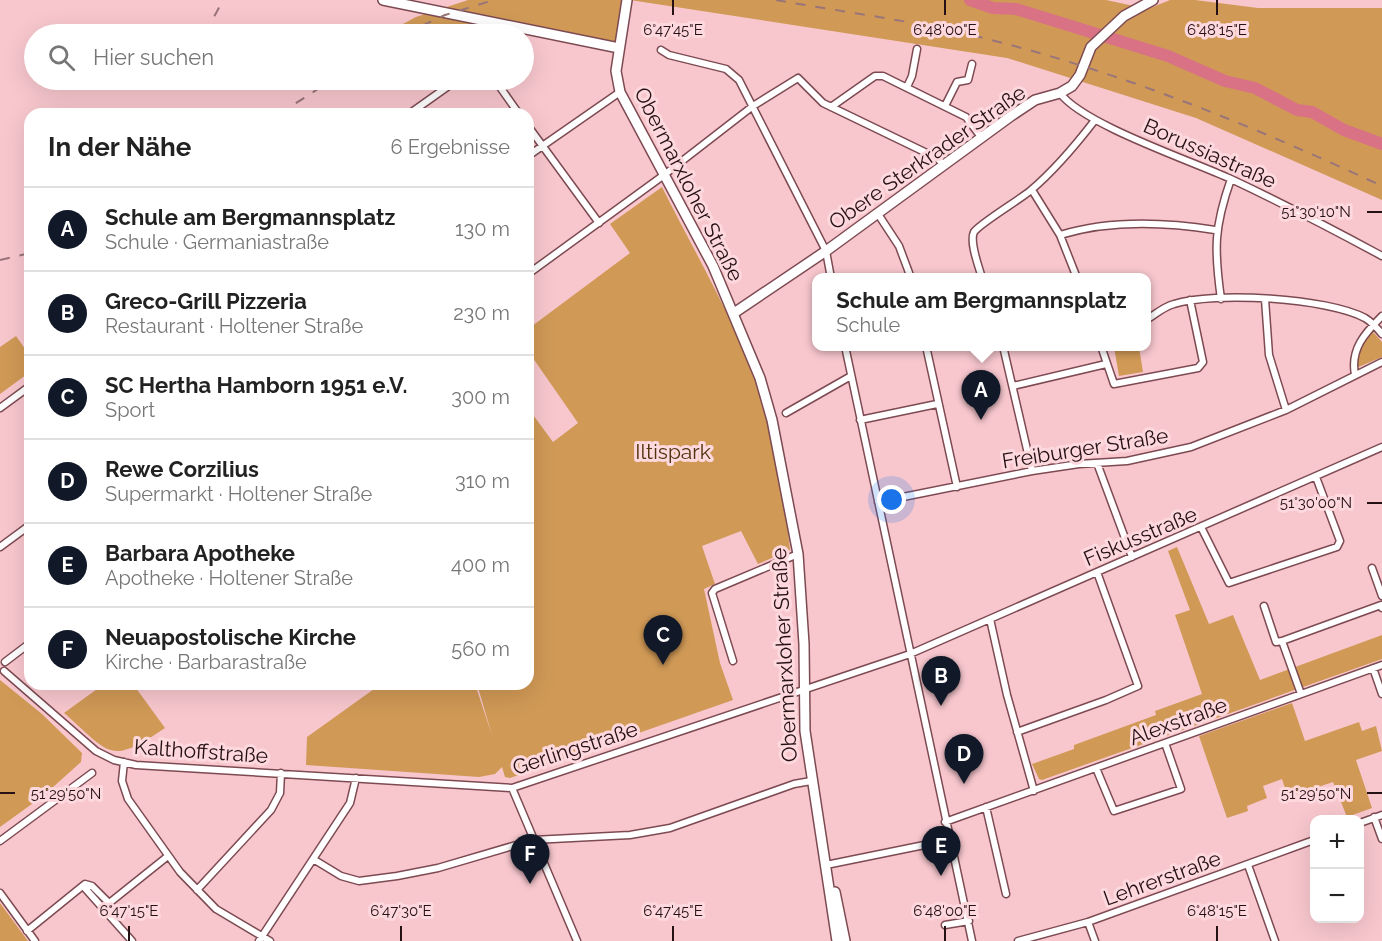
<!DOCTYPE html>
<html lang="de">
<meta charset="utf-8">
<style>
:root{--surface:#fff;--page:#f2f2f2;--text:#222;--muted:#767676;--line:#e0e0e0;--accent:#111827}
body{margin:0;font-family:Raleway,sans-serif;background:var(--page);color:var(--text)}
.controls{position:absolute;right:18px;bottom:18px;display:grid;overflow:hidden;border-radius:12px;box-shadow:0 6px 24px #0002}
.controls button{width:54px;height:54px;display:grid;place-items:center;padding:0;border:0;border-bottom:2px solid var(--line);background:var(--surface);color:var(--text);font:30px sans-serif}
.you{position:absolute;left:892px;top:500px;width:21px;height:21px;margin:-15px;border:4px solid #fff;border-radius:50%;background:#1a73e8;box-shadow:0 0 0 9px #1a73e833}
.badge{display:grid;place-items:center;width:39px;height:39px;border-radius:50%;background:var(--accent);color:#fff;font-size:20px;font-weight:700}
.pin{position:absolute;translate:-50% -50px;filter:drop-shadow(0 2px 3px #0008)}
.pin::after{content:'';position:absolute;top:32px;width:21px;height:18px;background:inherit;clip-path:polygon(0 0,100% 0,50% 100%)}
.popup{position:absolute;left:812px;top:273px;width:339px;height:78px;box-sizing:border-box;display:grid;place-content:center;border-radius:12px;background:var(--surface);filter:drop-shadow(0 2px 4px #0005);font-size:20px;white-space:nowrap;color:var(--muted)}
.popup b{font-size:22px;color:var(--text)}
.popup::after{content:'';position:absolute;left:50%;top:100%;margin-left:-12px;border:12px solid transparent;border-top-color:var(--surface)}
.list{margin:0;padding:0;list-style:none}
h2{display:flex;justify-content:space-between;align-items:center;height:78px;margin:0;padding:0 24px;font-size:26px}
h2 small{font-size:20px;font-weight:400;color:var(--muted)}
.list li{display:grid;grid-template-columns:39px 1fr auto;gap:18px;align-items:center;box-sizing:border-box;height:84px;padding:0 24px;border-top:2px solid var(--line)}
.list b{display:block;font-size:22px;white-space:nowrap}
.list p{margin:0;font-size:20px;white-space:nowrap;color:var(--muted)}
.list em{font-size:20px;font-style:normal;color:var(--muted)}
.icon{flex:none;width:33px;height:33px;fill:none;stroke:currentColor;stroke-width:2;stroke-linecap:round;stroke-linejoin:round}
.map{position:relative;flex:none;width:1382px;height:941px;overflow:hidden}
.search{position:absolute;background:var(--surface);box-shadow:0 6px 24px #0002;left:24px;top:24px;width:510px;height:66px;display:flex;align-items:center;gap:15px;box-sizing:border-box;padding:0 21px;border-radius:33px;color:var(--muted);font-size:22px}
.panel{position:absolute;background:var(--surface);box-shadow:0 6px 24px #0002;left:24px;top:108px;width:510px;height:582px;border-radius:18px}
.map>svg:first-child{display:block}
</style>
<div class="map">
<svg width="1382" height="941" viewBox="0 0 1382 941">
<rect width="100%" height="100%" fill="#f8c7ce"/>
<path fill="#d09956" d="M468,0H627L619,48L520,27L453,34H384L416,17Z
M630,0H1106L1148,9L1170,0H1195L1258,8H1382V200L1196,118L1007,58Z
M662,187C699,261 744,335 767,415C779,459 785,504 790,550L758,564L741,531L702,546L715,584L704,589L720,663L733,700L510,778L505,777L502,767L495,774L479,777L306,765L307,737L381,684H475L492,735L477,684H528V408L553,442L578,423L528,351V329L630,253L610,224Z
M1373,332L1382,342V357L1356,368C1355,356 1363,338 1373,332Z
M16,336L30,356V372L0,394V347Z
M1114,347H1139L1143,372L1119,376Z
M1177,547L1209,624L1233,615L1260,680L1382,635V659L1042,780L1039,779L1032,764L1074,749V745L1156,715L1155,711L1202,694L1175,615L1190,610L1168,551Z
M0,680L42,714L82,753L81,762L43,796L0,827Z
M104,684H133L165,728C109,766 111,754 64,713Z
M1292,703L1305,741L1359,722L1362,731L1376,726L1382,751L1356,760L1372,808L1347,817L1333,782L1288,797L1282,779L1263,786L1267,798L1247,806L1248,811L1227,818L1199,736Z
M0,903L28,941H0Z"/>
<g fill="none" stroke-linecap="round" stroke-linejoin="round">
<path stroke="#da7285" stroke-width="12" d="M970,0L993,8L1016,9L1168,56L1225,81L1255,88L1297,110L1312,112L1344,130L1382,144"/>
<defs>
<path id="street" d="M661,50L669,55L726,69L739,80L826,251L831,278
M495,80L519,114
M907,87L912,76L917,49
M1060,93C1082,124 1192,161 1231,179C1282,203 1332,229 1382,256
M945,106L957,82L968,80L972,64
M831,107L875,76H883L966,117L981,137
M409,114L457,80
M528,126L599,223
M528,156L620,92
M1032,190L1060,235L1077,278
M878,214L899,246L911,278
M1060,235C1109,220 1165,222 1215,230
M528,274L664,175L753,106L798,78L823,103L937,158L944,165
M982,278C979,267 969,242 974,232C979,224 1019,200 1030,191C1055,170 1075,146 1095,120
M1221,299C1214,249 1214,227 1231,179
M1265,299L1269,355L1286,410
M1146,320C1156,314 1163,307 1174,304C1214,291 1328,298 1365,318C1372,322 1377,328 1382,334
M845,346L972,941
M926,346L957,487
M1003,346L1032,471
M1101,346L1114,384L1198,368L1203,362L1190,300
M1355,375C1350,349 1365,333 1382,316
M1013,386L1106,364
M0,408L30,386
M786,413L851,376
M860,420L937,404
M1097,463L1132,557
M878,502L1032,471L1079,464L1127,461L1191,447L1286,410L1382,362
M1201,527L1229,583L1337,547L1340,541L1316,477
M0,547L30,525
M1372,568L1382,596
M1264,606L1276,642L1282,641
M990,619L1007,695L1034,791
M733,661L712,593L715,589L798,554
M5,662L30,643
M1373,668L1382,694
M4,671L96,751L114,760L136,765L512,788L521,785L910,654L1382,447
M1301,694L1282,641L1381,605L1382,608
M1017,732L1106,700L1138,686L1097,572
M124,762L122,781L128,799L180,872L216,909L270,941
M1096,768L1114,811L1181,789L1165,743
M512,788L577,941
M986,807L1006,894
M1374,817L1382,839
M945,822L1382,665
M1360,823L1382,815
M0,841L92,773
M313,859L341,876L359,881L397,876L438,868L533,840L630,835L670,828L794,784L811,781
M826,865L949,840
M1248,865L1275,941
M83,886L132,941
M197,890L271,810L280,793L281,773
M0,893L35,941
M103,908L168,856
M1088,922L1095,941
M945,925L969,921
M27,931L85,884L92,886L109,903
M259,941L350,803L356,778
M1018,941L1088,922L1314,840"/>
<path id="secondary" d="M383,0L619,48
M627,0L616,71L620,92L713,266L760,378L772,420L798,554L804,644L805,731L837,941
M734,313L826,251L1011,116L1035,100L1060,93L1072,86L1080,75L1091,47L1124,16L1153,0
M835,892L845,941"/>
</defs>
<use href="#street" stroke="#7d4a52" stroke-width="9"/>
<use href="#secondary" stroke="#7d4a52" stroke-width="12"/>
<use href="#street" stroke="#fff" stroke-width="6"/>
<use href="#secondary" stroke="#fff" stroke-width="9"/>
<path stroke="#99757a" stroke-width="2" stroke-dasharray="10 10" stroke-linecap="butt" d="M776,0C849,13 924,22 995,41C1129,75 1257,128 1382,186
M205,34L223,0
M404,34L445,15L494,0
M279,114L332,80
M0,260L30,253"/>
</g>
<path fill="none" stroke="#251014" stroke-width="2" d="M673,0V15M945,0V15M1217,0V15M1367,212H1382M1367,503H1382M0,793H15M1367,793H1382M129,926V941M401,926V941M673,926V941M945,926V941M1217,926V941"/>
<g text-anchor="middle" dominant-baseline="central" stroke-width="6" stroke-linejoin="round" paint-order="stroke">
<g font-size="21" fill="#251014" stroke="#fdd8dd">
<text transform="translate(1210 153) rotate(24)">Borussiastraße</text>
<text transform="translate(927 157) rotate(-35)">Obere Sterkrader Straße</text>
<text transform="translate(689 184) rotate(63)">Obermarxloher Straße</text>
<text transform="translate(1085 448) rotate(-9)">Freiburger Straße</text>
<text transform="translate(1140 536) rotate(-23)">Fiskusstraße</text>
<text transform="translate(784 655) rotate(-93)">Obermarxloher Straße</text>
<text transform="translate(1178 721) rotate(-20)">Alexstraße</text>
<text transform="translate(575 748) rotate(-18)">Gerlingstraße</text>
<text transform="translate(201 751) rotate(4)">Kalthoffstraße</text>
<text transform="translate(1162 878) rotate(-20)">Lehrerstraße</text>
</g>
<g font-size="21" fill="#4f330e" stroke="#fdd8dd">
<text x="673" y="451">Iltispark</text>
</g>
</g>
<g font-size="15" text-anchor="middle" fill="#251014" stroke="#fdd8dd" stroke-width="6" stroke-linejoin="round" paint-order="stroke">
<text x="673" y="35">6°47'45"E</text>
<text x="945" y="35">6°48'00"E</text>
<text x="1217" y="35">6°48'15"E</text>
<text x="1316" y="217">51°30'10"N</text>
<text x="1316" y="508">51°30'00"N</text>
<text x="66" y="799">51°29'50"N</text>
<text x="1316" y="799">51°29'50"N</text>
<text x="129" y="916">6°47'15"E</text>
<text x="401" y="916">6°47'30"E</text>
<text x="673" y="916">6°47'45"E</text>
<text x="945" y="916">6°48'00"E</text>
<text x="1217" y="916">6°48'15"E</text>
</g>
</svg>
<div class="controls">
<button>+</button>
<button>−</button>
</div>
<div class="you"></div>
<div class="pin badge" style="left:981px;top:420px">A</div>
<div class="popup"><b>Schule am Bergmannsplatz</b>Schule</div>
<div class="pin badge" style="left:941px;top:706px">B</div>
<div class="pin badge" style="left:663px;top:665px">C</div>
<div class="pin badge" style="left:964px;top:784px">D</div>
<div class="pin badge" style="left:941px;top:876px">E</div>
<div class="pin badge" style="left:530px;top:884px">F</div>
<div class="search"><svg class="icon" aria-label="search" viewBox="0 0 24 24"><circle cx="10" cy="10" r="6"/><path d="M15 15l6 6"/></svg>Hier suchen</div>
<section class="panel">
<h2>In der Nähe<small>6 Ergebnisse</small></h2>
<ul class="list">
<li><span class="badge">A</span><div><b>Schule am Bergmannsplatz</b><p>Schule · Germaniastraße</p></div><em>130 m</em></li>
<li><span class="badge">B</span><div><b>Greco-Grill Pizzeria</b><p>Restaurant · Holtener Straße</p></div><em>230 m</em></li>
<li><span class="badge">C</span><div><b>SC Hertha Hamborn 1951 e.V.</b><p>Sport</p></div><em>300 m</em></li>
<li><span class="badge">D</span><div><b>Rewe Corzilius</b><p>Supermarkt · Holtener Straße</p></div><em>310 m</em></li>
<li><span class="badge">E</span><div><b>Barbara Apotheke</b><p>Apotheke · Holtener Straße</p></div><em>400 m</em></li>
<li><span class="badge">F</span><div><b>Neuapostolische Kirche</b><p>Kirche · Barbarastraße</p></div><em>560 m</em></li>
</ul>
</section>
</div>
